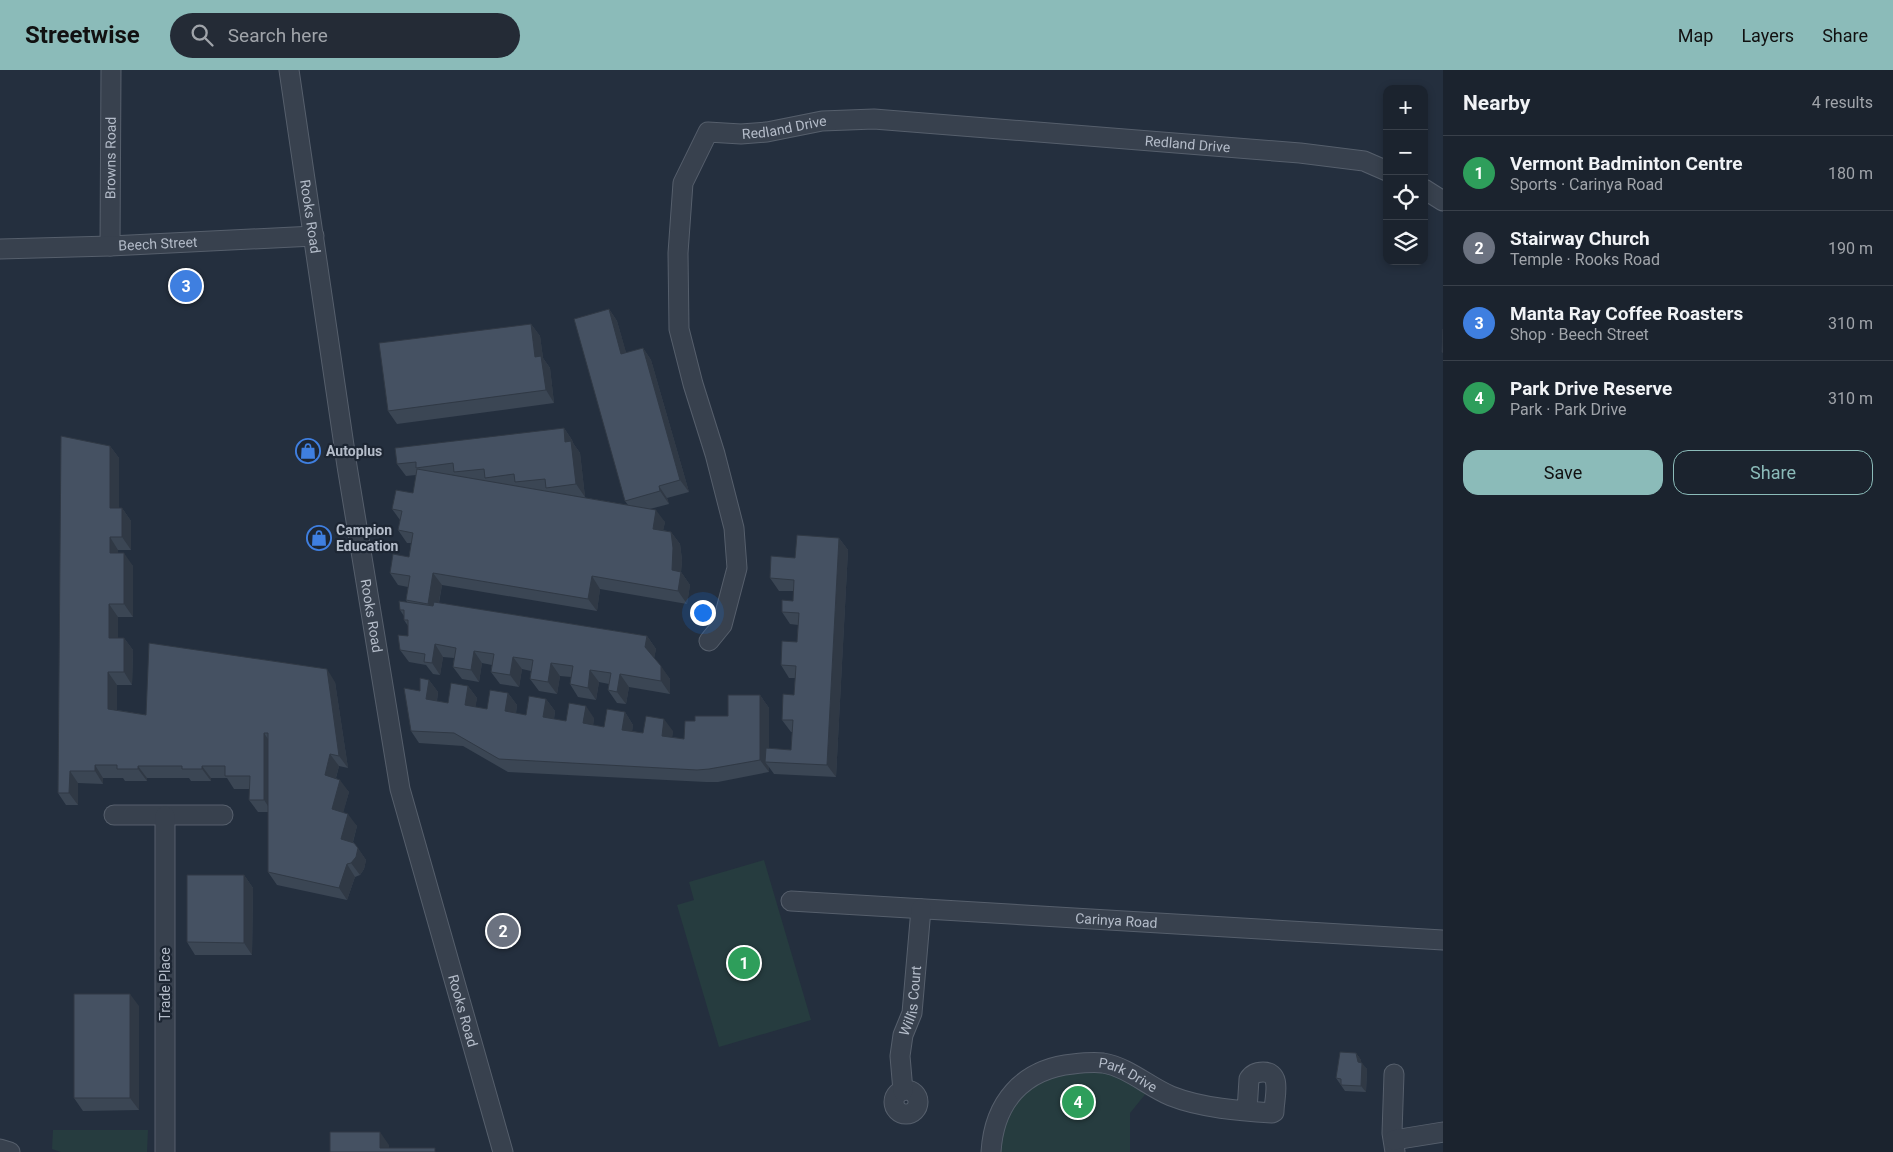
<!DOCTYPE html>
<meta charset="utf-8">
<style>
:root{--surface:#1b232e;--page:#242b36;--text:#f1f3f6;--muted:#a0a4aa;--line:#39404a;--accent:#8bbbb9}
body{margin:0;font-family:Roboto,sans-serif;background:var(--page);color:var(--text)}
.controls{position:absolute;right:15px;top:15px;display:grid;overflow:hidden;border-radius:10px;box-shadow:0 2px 8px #0003}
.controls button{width:45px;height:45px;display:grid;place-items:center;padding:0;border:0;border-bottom:1px solid var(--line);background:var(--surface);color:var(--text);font:25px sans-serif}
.you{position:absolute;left:702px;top:542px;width:18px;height:18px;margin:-12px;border:4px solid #fff;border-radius:50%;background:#1a73e8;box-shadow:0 0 0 8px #1a73e833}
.badge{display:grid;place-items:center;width:32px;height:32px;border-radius:50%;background:var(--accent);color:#fff;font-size:16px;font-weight:700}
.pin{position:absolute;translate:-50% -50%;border:2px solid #fff;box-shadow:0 1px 5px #0006}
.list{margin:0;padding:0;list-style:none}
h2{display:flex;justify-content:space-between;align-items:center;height:65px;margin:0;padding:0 20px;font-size:21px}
h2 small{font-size:16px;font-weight:400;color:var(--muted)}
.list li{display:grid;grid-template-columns:32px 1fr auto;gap:15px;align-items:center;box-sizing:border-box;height:75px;padding:0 20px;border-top:1px solid var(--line)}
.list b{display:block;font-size:19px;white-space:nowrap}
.list p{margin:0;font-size:16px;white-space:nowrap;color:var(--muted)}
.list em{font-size:16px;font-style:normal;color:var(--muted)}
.actions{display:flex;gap:10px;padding:15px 20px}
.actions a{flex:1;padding:11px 0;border:1px solid var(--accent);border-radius:15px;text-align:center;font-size:18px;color:var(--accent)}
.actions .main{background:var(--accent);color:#111}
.icon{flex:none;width:28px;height:28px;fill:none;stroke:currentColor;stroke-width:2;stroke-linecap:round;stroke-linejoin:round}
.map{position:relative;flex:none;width:1443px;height:1082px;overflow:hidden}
header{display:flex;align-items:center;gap:30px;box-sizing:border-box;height:70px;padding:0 25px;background:var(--accent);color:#111}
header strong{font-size:24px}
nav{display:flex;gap:28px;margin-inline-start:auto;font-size:18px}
.search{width:350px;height:45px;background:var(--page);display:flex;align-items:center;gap:12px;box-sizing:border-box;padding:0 18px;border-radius:28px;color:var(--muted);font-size:19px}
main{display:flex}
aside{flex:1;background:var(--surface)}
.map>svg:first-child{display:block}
</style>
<header>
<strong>Streetwise</strong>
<div class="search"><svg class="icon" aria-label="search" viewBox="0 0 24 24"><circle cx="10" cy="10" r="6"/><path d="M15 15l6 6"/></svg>Search here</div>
<nav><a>Map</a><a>Layers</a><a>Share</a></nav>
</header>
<main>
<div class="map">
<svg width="1443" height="1082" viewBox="0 0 1443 1082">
<rect width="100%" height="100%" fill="#242f3e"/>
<path fill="#263c3f" d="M764,790L811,950L719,977L677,835L694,830L689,812Z
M1058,999L1108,1002L1148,1021L1130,1043V1082H1001L1004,1051L1028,1015Z
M53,1060H148L147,1082H61L52,1079Z"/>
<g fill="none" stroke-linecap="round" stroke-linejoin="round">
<defs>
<g id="minor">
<path id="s1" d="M289,0L347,396L400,719L503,1082"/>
<path d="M1424,119L1443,131"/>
<path id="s2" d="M110,176L111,0"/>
<path id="s3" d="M0,179L110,176L314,166"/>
<path id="s4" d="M709,571L722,555L737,498L734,458L715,384L693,314L679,259L678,183L683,113L708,62L741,64L767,62L822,51L874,49L1300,83L1364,91L1387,101"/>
<path d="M114,745H223"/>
<path d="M165,746V1082"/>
<path id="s5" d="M791,831L1443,870"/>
<path d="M1394,1004L1392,1063L1395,1082"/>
<circle cx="906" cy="1032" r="12"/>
<path id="s6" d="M903,1021L900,986L903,965L912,943L921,839"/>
<path d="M1394,1070L1443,1062"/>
<path d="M0,1079L10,1082"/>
<path id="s7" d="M991,1082C994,1033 1022,999 1073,994C1082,993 1093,992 1103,993C1128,997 1149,1017 1171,1026C1201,1038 1241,1041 1272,1043L1274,1042C1274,1028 1283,1002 1263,1002C1257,1002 1252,1004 1249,1009L1247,1041"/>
</g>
</defs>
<use href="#minor" stroke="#565f6c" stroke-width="21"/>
<use href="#minor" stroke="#38414e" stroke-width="19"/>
</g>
<path fill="#3b4654" d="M609,239L617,251L626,283L643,278L651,290L689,422L667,428L669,434L650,439L665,452L663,460L671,462L680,474L682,490L681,502L690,515L687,534L600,519L597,541L442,515L439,533L647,566L656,579L654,588L670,609V624L629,617L626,634L617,633L608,620L609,614L599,612L596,630L578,627L570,614L571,607L560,606L557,624L539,621L530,609L531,601L522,599L519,617L500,614L491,602L492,595L482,593L479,612L462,609L453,597L454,588L443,587L440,605L433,604L426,595L409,592L400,580L408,566V556L404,550V546L400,540L407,532L406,530L408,517L398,515L390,503L409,487L411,473H407L398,460L400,450L392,439L413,423L416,405L406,406L397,394L564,358L572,370L573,373L580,383L585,427H581L628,435L625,431Z
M531,254L540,266L543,288L550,298L554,333L397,354L388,341Z
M110,376L119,388V438H122L131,451V480H118V483L133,496V547H118V568H124L133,580L132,615H117V640L146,645L335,612L348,698L339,696L336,708L349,722L343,742L357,756L353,772L354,773L366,790L364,799L360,805L355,807L347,830L277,815L268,802V742H258L249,730L250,719H234L227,708H211V711H191L189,708H147V711H125L123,708H103V714L78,713V735H66L58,723Z
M839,468L848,480L836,707L774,704L769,697V702L718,712H706L508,702L463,676L419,673L411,661L420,621L429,610L438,622L437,631L448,633L468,616L477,628L475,637L487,639L508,623L517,635L516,643L526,645L546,629L555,641L554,649L566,651L594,648L593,655L604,657L625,642L633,655L632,661L643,663L673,661L672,667L684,669L695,651L728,646L760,625L769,638V678L791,680L792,662H791L782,650L794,625L795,608H789L781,595L797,572L798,555L790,554L782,542L793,531L794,521H779L770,508L795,488Z
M244,805L253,818L252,885H195L187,872Z
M139,936V1040L83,1041L74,1028Z
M1356,983L1361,990V993L1367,999L1366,1022L1345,1021L1336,1008Z"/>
<path fill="#303945" d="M609,239L617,251L630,296L621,284Z
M531,254L540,266L543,288L550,298L554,333L546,320L535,287Z
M643,278L651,290L689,422L680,410Z
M564,358L572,370L573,373L580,383L585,427L576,414L565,372Z
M110,376L119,388V451L110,438Z
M659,416L667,428L669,434L660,421Z
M122,438L131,451V480L122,467Z
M656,440L665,452L661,471L653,459Z
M671,462L680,474L682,490L681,503V502L690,515L687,534L678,521L672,500Z
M110,467L118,480V496L110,483Z
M839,468L848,480L836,707L827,695Z
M124,483L133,496V547L124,534Z
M433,503L442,515L436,546L428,534Z
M592,506L600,519L597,541L588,529Z
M109,534L118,547V580L109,568Z
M647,566L656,579L654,589L645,577Z
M124,568L133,580L132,615L124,602Z
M435,574L443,587L440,605L432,593Z
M474,581L482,593L479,612L471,600Z
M513,587L522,599L519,617L510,605Z
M551,593L560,606L557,624L548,612Z
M661,596L670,609V624L661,611Z
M327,599L335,612L348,698L339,686Z
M590,600L599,612L596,630L588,618Z
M108,602L117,615V651L108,639Z
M620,604L629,617L626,634L617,622Z
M429,610L438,622L435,642L426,629Z
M468,616L477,628L474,648L465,635Z
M508,623L517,635L514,654L505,641Z
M760,625L769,638V692H765L769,697V702L760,690Z
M546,629L555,641L552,660L543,647Z
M586,636L594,648L592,666L583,653Z
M625,642L633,655L631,672L622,660Z
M664,649L673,661L671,678L662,666Z
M264,663L272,675V742L264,730Z
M330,684L339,696L333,718L325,705Z
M95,695L103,708V714L95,701Z
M138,696L147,708V711L138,699Z
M202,696L211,708V711L202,699Z
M70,701L78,713V735L69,723Z
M340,710L349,722L341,751L332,739Z
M348,744L357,756L350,782L341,769Z
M358,778L366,790L364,799L360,805L351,793Z
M347,794L355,807L347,830L339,818Z
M244,805L253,818L252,885L244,873Z
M130,924L139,936V1040L130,1028Z
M1356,983L1361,990L1362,999V993L1367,999L1366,1022L1361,1016Z
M380,1062L389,1075V1082L380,1078Z"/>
<path fill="#455162" stroke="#303945" d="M609,239L621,284L643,278L680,410L659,416L660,421L625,431L574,249Z
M531,254L535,287L541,286L546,320L388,341L379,273Z
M1443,259V283L1442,282Z
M564,358L565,372L571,371L576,414L546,418L545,409L515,412L514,404L485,408L484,399L454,402L453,393L416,398V392L397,394L395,378Z
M61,366L110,376V438H122V467H110V483H124V534H109V568H124V602H108V639L146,645L149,573L327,599L339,686L330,684L325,705L340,710L332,739L348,744L341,769L354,773L358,778L356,787L351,793L347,794L339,818L268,802V663H264V730H249L250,706H225V696H202V699H182V696H138V699H117V695H95V701H70L69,723H58Z
M417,399L656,440L653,459L671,462L673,478L672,500L681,502L678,521L592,506L588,529L433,503L428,534L406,530L410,506L390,503L393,484L409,487L413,463L398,460L402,441L392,439L396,420L413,423Z
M797,465L839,468L827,695L765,692L766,678L791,680L793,650H782L783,624L794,625L796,596L781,595L782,571L797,572L799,543L782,542V530L793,531L794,510L770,508L771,486L795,488Z
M399,531L433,536L434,532L647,566L645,577L661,596V611L620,604L617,622L608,620L611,603L590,600L588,618L570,614L573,596L551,593L548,612L530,609L533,590L513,587L510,605L491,602L494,584L474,581L471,600L453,597L456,578L435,574L432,593L424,592L425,584L400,580L398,565L408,566V550H404V540H400Z
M420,608L429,610L426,629L448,633L451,613L468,616L465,635L487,639L490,620L508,623L505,641L526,645L529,626L546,629L543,647L566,651L569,633L586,636L583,653L604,657L607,639L625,642L622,660L643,663L646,646L664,649L662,666L684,669L685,651H695V646H728V625H760V690L709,699L697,700L499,689L454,663L411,661L404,618L420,621Z
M187,805H244V873L187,872Z
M74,924H130V1028H74Z
M1340,982L1356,983L1358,992L1362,993L1361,1016L1341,1015V1009L1336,1008Z
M330,1062H380V1078H435V1082H330Z"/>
<defs>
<symbol id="shop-ring" viewBox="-11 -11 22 22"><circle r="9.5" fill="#1d2633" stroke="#3f7fe0" stroke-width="1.5"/><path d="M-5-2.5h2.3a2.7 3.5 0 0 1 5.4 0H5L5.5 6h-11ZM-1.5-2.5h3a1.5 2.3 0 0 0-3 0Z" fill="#3f7fe0"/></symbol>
</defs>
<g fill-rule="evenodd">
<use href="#shop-ring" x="294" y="367" width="28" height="28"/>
<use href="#shop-ring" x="305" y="454" width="28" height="28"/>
</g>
<g text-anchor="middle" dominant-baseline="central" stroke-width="4.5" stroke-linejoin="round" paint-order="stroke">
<g font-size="14" fill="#b4bcc9" stroke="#1d2633">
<text stroke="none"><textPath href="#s4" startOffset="606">Redland Drive</textPath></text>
<text stroke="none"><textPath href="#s4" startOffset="1011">Redland Drive</textPath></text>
<text stroke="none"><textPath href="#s2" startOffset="88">Browns Road</textPath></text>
<text stroke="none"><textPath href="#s1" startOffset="148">Rooks Road</textPath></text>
<text stroke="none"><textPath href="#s3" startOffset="158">Beech Street</textPath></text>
<text stroke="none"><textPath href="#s1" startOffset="552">Rooks Road</textPath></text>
<text stroke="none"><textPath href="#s5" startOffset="326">Carinya Road</textPath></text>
<text transform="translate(165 914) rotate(-90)">Trade Place</text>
<text stroke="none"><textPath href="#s6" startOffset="92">Willis Court</textPath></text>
<text stroke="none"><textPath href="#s1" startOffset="958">Rooks Road</textPath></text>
<text stroke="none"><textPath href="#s7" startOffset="190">Park Drive</textPath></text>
</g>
<g font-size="14" font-weight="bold" fill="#b4bcc9" stroke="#1d2633" text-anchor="start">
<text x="326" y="381">Autoplus</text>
<text x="336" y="460">Campion<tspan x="336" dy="16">Education</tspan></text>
</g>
</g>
</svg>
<div class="controls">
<button>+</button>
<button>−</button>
<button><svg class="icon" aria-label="locate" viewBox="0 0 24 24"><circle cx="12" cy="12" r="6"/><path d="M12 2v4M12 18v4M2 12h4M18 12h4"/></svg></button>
<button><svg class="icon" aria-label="layers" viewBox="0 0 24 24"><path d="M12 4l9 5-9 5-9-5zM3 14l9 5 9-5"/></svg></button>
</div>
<div class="you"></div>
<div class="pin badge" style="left:744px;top:893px;background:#2e9e5b">1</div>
<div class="pin badge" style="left:503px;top:861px;background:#6b7280">2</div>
<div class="pin badge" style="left:186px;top:216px;background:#3f7fe0">3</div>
<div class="pin badge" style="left:1078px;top:1032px;background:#2e9e5b">4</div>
</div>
<aside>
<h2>Nearby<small>4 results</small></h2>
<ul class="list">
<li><span class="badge" style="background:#2e9e5b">1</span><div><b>Vermont Badminton Centre</b><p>Sports · Carinya Road</p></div><em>180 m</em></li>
<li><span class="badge" style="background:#6b7280">2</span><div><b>Stairway Church</b><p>Temple · Rooks Road</p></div><em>190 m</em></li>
<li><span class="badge" style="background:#3f7fe0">3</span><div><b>Manta Ray Coffee Roasters</b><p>Shop · Beech Street</p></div><em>310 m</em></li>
<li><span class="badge" style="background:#2e9e5b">4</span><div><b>Park Drive Reserve</b><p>Park · Park Drive</p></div><em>310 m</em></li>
</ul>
<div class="actions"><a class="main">Save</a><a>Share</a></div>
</aside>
</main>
